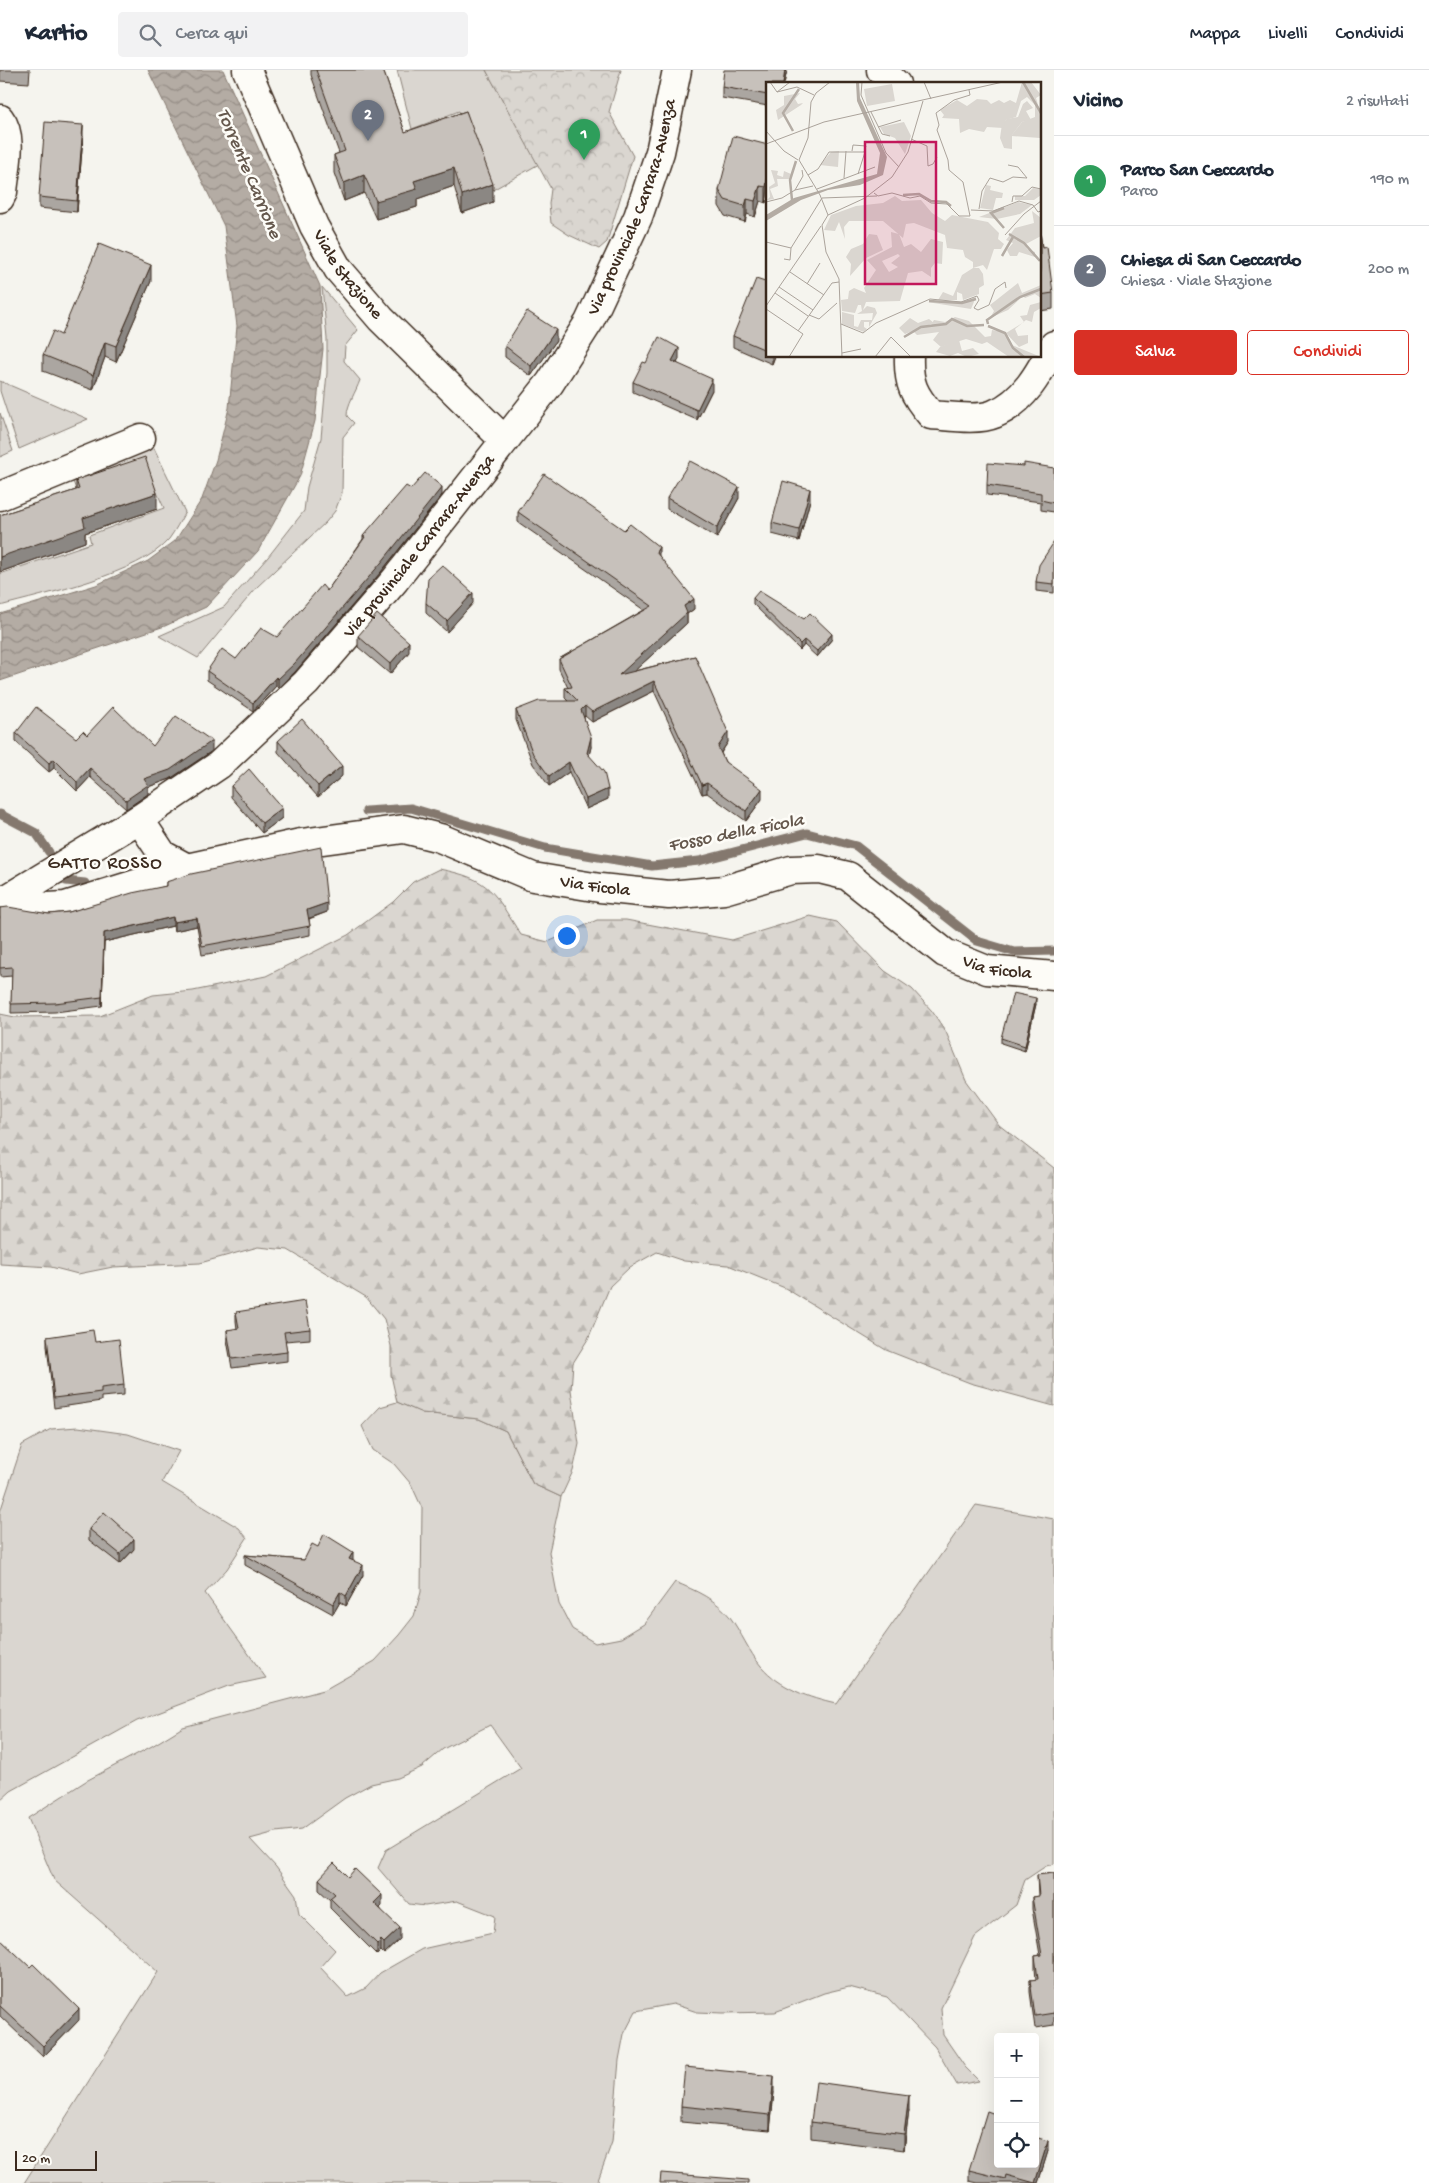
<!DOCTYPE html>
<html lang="it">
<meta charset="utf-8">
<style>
:root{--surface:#fff;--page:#f2f2f3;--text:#1f2937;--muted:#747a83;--line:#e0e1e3;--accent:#d93025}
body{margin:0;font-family:"Gochi Hand",sans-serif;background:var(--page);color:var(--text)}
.controls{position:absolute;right:15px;bottom:15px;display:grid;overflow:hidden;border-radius:5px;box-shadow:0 5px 20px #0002}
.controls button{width:45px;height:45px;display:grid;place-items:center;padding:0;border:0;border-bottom:1px solid var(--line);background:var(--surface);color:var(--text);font:25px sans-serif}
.scale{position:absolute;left:15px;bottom:12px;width:82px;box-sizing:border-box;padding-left:5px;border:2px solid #3b2a1e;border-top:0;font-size:14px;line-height:18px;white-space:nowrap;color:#3b2a1e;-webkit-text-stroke:4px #fdfcf7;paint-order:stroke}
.you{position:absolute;left:566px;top:865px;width:18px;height:18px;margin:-12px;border:4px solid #fff;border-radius:50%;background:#1a73e8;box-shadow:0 0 0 8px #1a73e833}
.badge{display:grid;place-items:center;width:32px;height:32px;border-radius:50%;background:var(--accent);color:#fff;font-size:16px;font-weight:700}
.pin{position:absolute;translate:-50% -41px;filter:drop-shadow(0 1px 2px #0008)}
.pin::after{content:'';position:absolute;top:26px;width:18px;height:15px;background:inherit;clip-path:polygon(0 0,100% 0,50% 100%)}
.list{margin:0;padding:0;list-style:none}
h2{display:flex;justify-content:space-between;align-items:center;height:65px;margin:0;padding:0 20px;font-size:21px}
h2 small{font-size:16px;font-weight:400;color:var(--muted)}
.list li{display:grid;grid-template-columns:32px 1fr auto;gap:15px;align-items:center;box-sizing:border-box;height:90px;padding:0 20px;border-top:1px solid var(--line)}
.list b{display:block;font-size:19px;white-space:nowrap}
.list p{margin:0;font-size:16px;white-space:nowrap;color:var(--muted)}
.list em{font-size:16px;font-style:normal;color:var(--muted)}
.actions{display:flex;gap:10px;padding:15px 20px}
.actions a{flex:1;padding:11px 0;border:1px solid var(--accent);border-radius:5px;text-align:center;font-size:18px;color:var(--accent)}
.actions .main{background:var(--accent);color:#fff}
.icon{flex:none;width:28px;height:28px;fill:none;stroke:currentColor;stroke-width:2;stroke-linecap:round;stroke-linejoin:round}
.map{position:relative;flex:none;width:1054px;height:2113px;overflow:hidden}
header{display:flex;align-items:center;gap:30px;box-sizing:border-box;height:70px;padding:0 25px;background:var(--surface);border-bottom:1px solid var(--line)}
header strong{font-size:24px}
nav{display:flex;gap:28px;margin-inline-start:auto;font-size:18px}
.search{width:350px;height:45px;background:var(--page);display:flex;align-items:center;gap:12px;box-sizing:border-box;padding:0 18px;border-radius:5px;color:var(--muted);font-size:19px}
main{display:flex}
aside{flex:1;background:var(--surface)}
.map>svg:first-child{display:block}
</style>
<header>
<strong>Kartio</strong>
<div class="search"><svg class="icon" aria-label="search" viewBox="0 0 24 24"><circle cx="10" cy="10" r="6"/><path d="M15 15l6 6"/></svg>Cerca qui</div>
<nav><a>Mappa</a><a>Livelli</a><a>Condividi</a></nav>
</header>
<main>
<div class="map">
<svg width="1054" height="2113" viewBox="0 0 1054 2113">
<defs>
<pattern id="forest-firs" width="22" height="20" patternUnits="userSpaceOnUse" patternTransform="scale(1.25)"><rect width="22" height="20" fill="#dad6d0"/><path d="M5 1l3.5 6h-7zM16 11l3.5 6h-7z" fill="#bcb8b2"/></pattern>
<pattern id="park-crowns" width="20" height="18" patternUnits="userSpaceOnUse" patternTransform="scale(1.25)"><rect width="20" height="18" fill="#dad6d0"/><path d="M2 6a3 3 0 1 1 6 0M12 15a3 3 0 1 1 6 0" fill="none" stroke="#bcb8b2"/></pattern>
<pattern id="water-waves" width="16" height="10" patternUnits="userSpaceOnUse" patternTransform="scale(1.25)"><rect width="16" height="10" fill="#b4aca4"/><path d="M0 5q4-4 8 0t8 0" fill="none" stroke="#948c85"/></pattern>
</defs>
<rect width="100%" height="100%" fill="#f5f4ee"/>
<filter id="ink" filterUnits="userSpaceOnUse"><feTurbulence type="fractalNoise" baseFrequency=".02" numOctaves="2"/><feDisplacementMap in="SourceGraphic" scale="10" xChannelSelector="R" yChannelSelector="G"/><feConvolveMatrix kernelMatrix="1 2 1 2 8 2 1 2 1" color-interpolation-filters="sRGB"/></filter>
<g filter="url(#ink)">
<path fill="#dad6d0" stroke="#8a8077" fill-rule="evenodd" d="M397,0H486L539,94L489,122L459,41L412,59Z
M322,217L358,260L345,276L344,291L360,310C356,322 347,334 347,346L354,353L343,367L342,423L335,441L326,452L257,517L198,588L159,566L224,537L268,487L304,441L307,417L321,368L327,303V269Z
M0,311L88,349L19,379L0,321Z
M0,343L13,381L0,387Z
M152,374L185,442C180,451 175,461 169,469C140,504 44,524 0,536V504L91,473L89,465L164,438L147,400L77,422L72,409Z
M397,1332L423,1343L479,1349L506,1361L533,1414L561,1427L549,1482L559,1534L572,1559L595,1573L621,1568L644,1554L675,1512C695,1520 717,1530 730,1547C741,1562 749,1582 761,1596C780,1618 809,1628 836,1634L976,1435L1054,1449V1794L1046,1796L1025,1810L1016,1835L975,1867L941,1938L943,1965L965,1997L979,2011L957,2015L935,1977L887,1927L849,1917L824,1923L775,1942L723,1943L697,1942L673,1934L636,1941L624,1964L619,1990L612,2072L597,2113H24L158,1902L54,1810L28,1748L86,1711L152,1676L183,1657L324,1620L375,1591L399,1565L414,1546L421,1522L422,1438L411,1414L394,1394L373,1380L362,1356L380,1337ZM490,1655L521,1698L386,1780L378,1798L409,1834L425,1836L457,1831L495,1846L493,1863L422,1879L380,1903L366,1918L348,1927L320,1897L335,1880L299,1844L296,1825L276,1797L250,1769L276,1762L302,1759L345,1728L371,1714L398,1708L422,1697L443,1679Z
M78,1357L128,1364L179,1381L162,1412L239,1458L247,1468L227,1499L205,1523L266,1608L229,1616L137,1651L11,1721L0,1731V1442L22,1375L51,1359Z"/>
<path fill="url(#forest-firs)" stroke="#8a8077" d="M439,799C492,809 493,822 521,865L548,872L597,850H626L732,870L810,846L837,852L885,901L912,919L932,941L946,962L966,1010L999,1055L1054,1098V1336L970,1313L886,1280L785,1218L728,1195L684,1191L657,1182L630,1197L610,1216L588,1269L573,1293L571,1320L579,1374L573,1401L561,1427L533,1414L506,1361L479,1349L422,1343L397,1332L391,1305V1276L384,1249L366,1227L288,1180L258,1177L200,1193L113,1197L78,1204L51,1197L0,1194V944L15,947L100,946L153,925L193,921L266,906L348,865L393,832L413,812Z"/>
<path fill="url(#park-crowns)" stroke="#8a8077" d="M486,0H621L609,42L633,86L607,172L599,179L569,165L551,153L549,134L551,119Z"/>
<path fill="url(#water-waves)" stroke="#84786e" d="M148,0H223L320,216L323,279L315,351L300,406L258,481L206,537L165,556L0,611V544L96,515L148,491L175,471L202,429L216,390L229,338L237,256L224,156Z"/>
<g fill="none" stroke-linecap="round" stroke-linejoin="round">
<path stroke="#84786e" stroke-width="9" d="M366,741L411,738L545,778L652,796L699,791L807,763L856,776L977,871L1014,882L1054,881
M0,744L36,763L49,782
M66,811L85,813"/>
<defs>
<g id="minor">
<path id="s1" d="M247,0L314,156L338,199L381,249L504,370"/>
<path d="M881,0L896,14"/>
<path d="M0,49C14,67 5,99 3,122L0,128"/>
<path d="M909,286C908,314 914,325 931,345C948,346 978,351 994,344C1024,332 1040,302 1054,275"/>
<path d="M0,426L141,368"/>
<path id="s2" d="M139,749L163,785L187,798L301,773L404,759L440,768L533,807L600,818L669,825L724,820L791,800L819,799L848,806L945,883L987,900L1054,906"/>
<path d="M0,829L48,837L65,836L187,798"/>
</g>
<g id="major">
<path id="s3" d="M0,833L139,749L219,695L306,613L395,510L550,313L589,252L638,147L660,82L677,0"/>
</g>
</defs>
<use href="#minor" stroke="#3b2a1e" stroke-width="31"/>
<use href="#major" stroke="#3b2a1e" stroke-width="31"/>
<use href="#minor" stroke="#fdfcf7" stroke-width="28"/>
<use href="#major" stroke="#fdfcf7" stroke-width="28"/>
</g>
<path fill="#aba6a1" stroke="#3b2a1e" d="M0,0H30L29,13L0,11Z
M311,0H383L405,62L466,41L493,132L462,143L454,116L417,129V137L376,149L364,123L344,131L334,103V85L339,83L311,5Z
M787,0L784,14H768V36L722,28V17Z
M83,66L77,142L39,138V127Z
M768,75V121L766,133L760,131L755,147L747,144L745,152L725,146L719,136V120Z
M1040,162L1042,178L1053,223V239L1040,241Z
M151,211L116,292L105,287L93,320L43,301V285L61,265Z
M768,213V286H775L772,294L733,277V266Z
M556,271L531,306L505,287V276Z
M679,289L677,293L712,320L697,350L633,322V312L646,293Z
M1024,396L1054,398V442L1041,440V432L987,425V415Z
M76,410L157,439L85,463V472L0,502V445L76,420Z
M411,419L442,425L381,502L295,602L278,618L276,616L253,641L207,610V601L236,589L277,567L327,521L363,469V466Z
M667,428H739L717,468L667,439Z
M810,430L799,471L772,464V453Z
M518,442L624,460L659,486L694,539L687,544V553L634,601L695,586L728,672L721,683L725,692L762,729L746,751L707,723L702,724L654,621L592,652L585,646L584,647L591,677L589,685L608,729L586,739L569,702L549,716L533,694L516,650V640L568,631L565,628V618H568L559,599V589L644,540L518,452Z
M1054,472V523L1036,521V512Z
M753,528L832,569L817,587L804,575L800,580L753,534Z
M426,533H473L447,562L426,543Z
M358,566L409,582L390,604L358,577Z
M16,663L76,668L87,665L153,676L212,681L170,709L148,717V724L126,739L90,707L77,721L54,698L49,702L16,672Z
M278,671L342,706L318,727L278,682Z
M231,716L282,748L262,763L231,727Z
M166,812L327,842L309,849L310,856V865L202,885L197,856L174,861L173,856L104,872L102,936L55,942L11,943L12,906L0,907V838L49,844L69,842L166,816Z
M1036,934L1025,981L1001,973V968Z
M236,1242L310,1259V1269L285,1271L287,1282V1291L232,1298L227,1270V1260L237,1259L236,1251Z
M47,1267L95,1272L124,1315V1325L101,1327V1331L54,1338L47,1276Z
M89,1459L134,1479L120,1494L89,1470Z
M245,1485L304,1490L353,1491L363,1505L346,1536L340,1532L333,1544L245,1495Z
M1054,1803V1955L1035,1958L1030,1922V1910H1036L1035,1898V1886L1040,1885L1032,1839V1827L1038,1826L1037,1805Z
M348,1807L382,1836L380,1838L400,1869L384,1884L381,1881L377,1885L330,1838V1830L319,1820V1809Z
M0,1869L79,1950L43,1987L0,1946Z
M774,2022L770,2060L681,2052V2036Z
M909,2040L904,2080L811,2068V2052Z
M1048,2081L1038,2113H978L969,2111V2100L998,2094Z"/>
<path fill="#8b8783" stroke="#3b2a1e" d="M785,0H787L784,14H783Z
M83,55V66L77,142V131Z
M454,98V116L417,129V137L376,149V131L414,111Z
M364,105V123L344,131V113Z
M768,105V121L766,133V117Z
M493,114V132L462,143V125Z
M760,116V131L755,147V131Z
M747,129V144L745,152V136Z
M151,195V211L116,292V276Z
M556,260V271L531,306V296Z
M105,272V287L93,320V305Z
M679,278V289L672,302V291Z
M772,286H775L772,294Z
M712,309V320L697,350V340Z
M442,417V425L381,502L295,602L278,618V609Z
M739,417V428L717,468V458Z
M810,419V430L799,471V460Z
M157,423V439L85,463V472L0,502V487L83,448Z
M659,477V487L656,482Z
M473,523V533L447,562V551Z
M694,529V539L687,544V553L619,615V605L684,536Z
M832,564V569L817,587V581Z
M804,570V575L800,580V574Z
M409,572V582L390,604V594Z
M276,607V616L253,641V633Z
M654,611V621L592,652V642Z
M585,636V646L581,649V640Z
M728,662V672L718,687V677Z
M591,667V677L587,693V683Z
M212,671V681L170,709L148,717V724L126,739V730L144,709Z
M54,689V698L49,702V693Z
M569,692V702L549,716V706Z
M342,696V706L318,727V716Z
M90,698V707L77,721V712Z
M707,713V723L702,724V715Z
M608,719V729L586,739V729Z
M762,719V729L746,751V741Z
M282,738V748L262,763V753Z
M327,833V842L307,849V840Z
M173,847V856L104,872L102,936L104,863Z
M197,848V856L174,861V852Z
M1036,928V934L1025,981V976Z
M134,1469V1479L120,1494V1484Z
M353,1482V1492L349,1489Z
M363,1495V1505L346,1536V1526Z
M340,1522V1532L333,1544V1534Z
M382,1825V1836L374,1844V1833Z
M400,1858V1869L384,1884V1873Z
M381,1870V1881L377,1885V1874Z
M79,1939V1950L43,1987V1976Z
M774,2006V2022L770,2060V2045Z
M909,2025V2040L904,2080V2064Z
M1048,2071V2081L1038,2113H1035Z"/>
<path fill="#c7c1bb" stroke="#3b2a1e" d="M316,0H383L405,62L466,41L493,114L462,125L454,98L414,111L417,119L376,131L364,105L344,113L334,85L345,81Z
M724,0H785L783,14H768V25L722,17Z
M45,52L83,55L77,131L39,127Z
M733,66L768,75V105L766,117L760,116L755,131L747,129L745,136L725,130L719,120Z
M1040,162L1042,178L1047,177L1053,223L1040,225Z
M99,174L151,195L116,276L105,272L93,305L43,285L53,261L61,265Z
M756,209L768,213V281L733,266Z
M527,241L556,260L531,296L505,276Z
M659,267L679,278L672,291L712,309L697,340L633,312L643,292L646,293Z
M145,387L157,423L83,448L85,457L0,487V445L79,419L76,410Z
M690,391L739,417L717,458L667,428Z
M988,393L1024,396V393L1054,398V433L1041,430V423L987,415Z
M425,403L442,417L381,493L295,593L278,609L276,607L253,633L207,601L222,579L236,589L261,558L277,567L322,515L327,521L365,467L363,466L406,416L411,419Z
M544,404L624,460L630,454L659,477L656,482L694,529L684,536L687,543L619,605L695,586L728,662L718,677L725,692L762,719L746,741L707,713L702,715L654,611L592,642L585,636L581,640L591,667L587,683L604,702L608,719L586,729L569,692L549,706L533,684L516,640L539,631H578L565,618L572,617L559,589L652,536L518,442Z
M783,411L810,419L799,460L772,453Z
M1054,472V514L1036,512L1039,495Z
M442,495L473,523L447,551L426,533L428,508Z
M759,521L804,549L810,543L832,564L817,581L804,570L800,574L753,528Z
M377,544L409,572L390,594L358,566Z
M36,637L76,668L83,661L87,665L113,637L153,676L176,646L212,671L170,700L144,709L148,715L126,730L90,698L77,712L54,689L49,693L16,663Z
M302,649L342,696L318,716L278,671Z
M249,699L282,738L262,753L231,716Z
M321,777L327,833L307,840L310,856L202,876L197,848L174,852L173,847L104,863L102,927L55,933L11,934L12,897L0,898V838L8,837L49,844L69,842L132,823L166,816V812L191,804Z
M1013,923L1036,928L1025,976L1001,968Z
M305,1231L310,1259L284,1262L287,1282L232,1289L227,1260L239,1258L236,1242Z
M93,1260L95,1272L119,1269L124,1315L101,1318V1322L54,1328L47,1267Z
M104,1442L134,1469L120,1484L89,1459Z
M324,1464L353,1482L349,1489L363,1495L346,1526L340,1522L333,1534L245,1485L304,1490L312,1474L318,1477Z
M334,1793L348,1807L355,1799L382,1825L374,1833L400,1858L384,1873L381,1870L377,1874L330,1828L335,1824L319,1809Z
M1054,1803V1943L1035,1946L1030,1910L1038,1909L1035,1886L1042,1885L1032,1827L1039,1826L1037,1805Z
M0,1869L30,1897L33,1894L79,1939L43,1976L0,1936Z
M685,1997L774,2006L770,2045L681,2036Z
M816,2012L909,2025L904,2064L811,2052Z
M987,2041L998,2045V2094H1035V2067L1048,2071L1035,2113L1006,2105L1005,2109L969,2100Z
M661,2103L748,2110V2113H660Z"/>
</g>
<g text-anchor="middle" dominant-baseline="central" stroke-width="5" stroke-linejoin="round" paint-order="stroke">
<g font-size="18" fill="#3b2a1e" stroke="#fdfcf7">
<text stroke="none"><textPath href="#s3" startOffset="961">Via provinciale Carrara-Avenza</textPath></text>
<text stroke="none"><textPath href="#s1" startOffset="229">Viale Stazione</textPath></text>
<text stroke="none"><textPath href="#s3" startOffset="556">Via provinciale Carrara-Avenza</textPath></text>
<text stroke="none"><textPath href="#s2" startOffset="492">Via Ficola</textPath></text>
<text stroke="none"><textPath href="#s2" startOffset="928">Via Ficola</textPath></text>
</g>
<g font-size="19" font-style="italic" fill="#65584d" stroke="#fdfcf7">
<text transform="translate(248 104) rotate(67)">Torrente Carrione</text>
<text transform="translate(736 764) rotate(-11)">Fosso della Ficola</text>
</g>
<g font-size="19" letter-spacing="1" fill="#3b2a1e" stroke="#fdfcf7">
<text x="105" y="794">GATTO ROSSO</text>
</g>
</g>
<g transform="translate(766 12)">
<rect width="275" height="275" fill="#f5f4ee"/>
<path d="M126,2L129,19L101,24L98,7ZM34,11L29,17L32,22L37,21L35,23L12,38L10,28L18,23V14ZM261,19L267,26L260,29L265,38L256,40L246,53V67L238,66L234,56L236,42L241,37L252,35L257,22ZM5,88L12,89L11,93L17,95L18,89L25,92L23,97H11L12,104L4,107L8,117L1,118L4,115L3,105L9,101ZM220,103L225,104L224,108L237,111L236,116H230L227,128L214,126ZM267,106L275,107V113L268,118H249V114H259ZM266,129L275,136V154L260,162L261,167L269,170V175L253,170L251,174H244L241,168L247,161L240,158L249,146L268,141ZM125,150L133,152L138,165L145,162L155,170L165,157L177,160L176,182L169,181L165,186V195L156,189L142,191L134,219L100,220L97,228L101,224L109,226L111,231L103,245V240H98V245L101,247L98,250L76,242V230L88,233V244L92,245L95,238H106L107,231L91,232L96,229L95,223H92L89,231L76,229L75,218L82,217L83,209L88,206L100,211L98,206L110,188L101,178L126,165ZM132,172L134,174L125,181L132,185L123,190L116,179ZM103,152L111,153L117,168L100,176L84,194L85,182L80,175L85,167L97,162ZM207,186H213L217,192L218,203L213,206V212L197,218L196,212L191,210V218H172L177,210L187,214L196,193ZM252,201L256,211L275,203V216L269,212L259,216L257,214L242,228L224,236L228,229L224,223ZM210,215L205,227L161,220L193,221ZM275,220V226L268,230L266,240L260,238L249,247L252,254L262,253V261L253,265L240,251L258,240L254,234L261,233L264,223ZM144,236L152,241L163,237L168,241L139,252L133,246ZM193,258L196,269L207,266L213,272L201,275L192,271L184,274L170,270L174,265Z" fill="#dad6d0" fill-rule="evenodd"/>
<path d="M256,0H265L275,13L270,16L275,33L274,56L245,54L256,40L269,35V23L261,15L255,19L250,35L240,38L237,46L221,45L218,50L203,47L194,51L193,37L176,36L178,33L174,28L191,18L201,24L211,17L221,18L225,22L233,18L238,21L244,18L250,21ZM129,114L136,119L155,118L166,131L179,139L186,133L222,140L233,151L232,157L238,162L235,167H228L221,188L217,183L207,186V180L199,175L197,168L181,166L179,153L148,141L140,142L137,156L117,139H83L78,145L79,157L73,140L69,149L58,148L65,133L90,124L117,121ZM252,120L266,123L254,132L231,137L213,135ZM189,235L203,239L219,255L225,254L226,248L240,250L246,263L275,275H243L221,260L216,262L200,257L175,265L167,258L173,250L151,253L147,249L148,245L158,241L165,243L168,238L179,240Z" fill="#dad6d0"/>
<path d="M138,40L145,54L139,72L129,56L118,52L114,45ZM73,69L72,85L54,83L65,70Z" fill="#dad6d0"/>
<path d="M90,0H93L94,16L121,75L117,93L94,103L62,108L35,118L0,139V133L28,116L111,92L114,71L91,19Z" fill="#b4aca4"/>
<path fill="none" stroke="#b4aca4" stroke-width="2.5" d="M257,0L275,31M27,49L17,31L33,7M137,113L153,112L165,119L180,120L185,124M26,118L24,98L30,79M238,126L225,131L238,146M243,152L258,161L274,179M236,174L247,155M163,219L196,221L210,217M222,242L221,238L254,215L275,207M222,244L239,251L247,266L258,275M138,255L155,245L180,242L186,237L201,244L218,243"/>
<path fill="none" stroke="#aba39b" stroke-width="1" d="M4,0L11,10L24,0M96,0L95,13L120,71L133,85M158,0L165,17M11,10L31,5L48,13M105,30L116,52L124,54M112,45L135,38M0,49L18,69L32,78M145,57L161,64L162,84L167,82L171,75M0,62L58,40L237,0M92,92L99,70M42,93L52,87L63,70H98L100,64L87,63L86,69M78,96L80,69M51,107L109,85M29,108L47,104M108,111L112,114L126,111L144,116L154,114L165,121L181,122L193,134H204L197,100L183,88L182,78L171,48L173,43L170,31L188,18L204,13L203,8M0,120L16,116L29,108L37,94L36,88M246,120L247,114H256L266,105L275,107M213,127L216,109L224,96L237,100L247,95L261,96L252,85L242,83M205,128L227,129L253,119L267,123L272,130L275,129M62,133L54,113L33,78L42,56L45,20L50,11L64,0M239,153L258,132L275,119M0,160L25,166L56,116L111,114M18,177L24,178L25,166M24,190L58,213M41,202L54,181M13,205L47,228M9,211L42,234M0,224L55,144M0,227L37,252L23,275M43,233L53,237L71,221M75,242L97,251L110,241L164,217L195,220L211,214L213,218L208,226L212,228L223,223L229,207L239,200L240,206M32,249L66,201L73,200M76,271L95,267M76,275L73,197L60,170L56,143L62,133L99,116L126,95L142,70L157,19M109,275L125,255L145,275"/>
<path fill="#c2185b" fill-opacity="0.15" stroke="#c2185b" stroke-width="2.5" d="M99,60H170V202H99Z"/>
<rect width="275" height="275" fill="none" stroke="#3b2a1e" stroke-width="2.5"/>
</g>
</svg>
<div class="controls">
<button>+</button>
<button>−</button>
<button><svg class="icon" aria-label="locate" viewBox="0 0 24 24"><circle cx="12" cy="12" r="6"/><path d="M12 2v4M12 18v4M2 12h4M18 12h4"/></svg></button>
</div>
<div class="scale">20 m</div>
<div class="you"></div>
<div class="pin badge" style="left:584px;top:90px;background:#2e9e5b">1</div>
<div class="pin badge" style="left:368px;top:71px;background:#6b7280">2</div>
</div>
<aside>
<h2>Vicino<small>2 risultati</small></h2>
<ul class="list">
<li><span class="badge" style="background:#2e9e5b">1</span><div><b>Parco San Ceccardo</b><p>Parco</p></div><em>190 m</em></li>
<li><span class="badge" style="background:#6b7280">2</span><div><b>Chiesa di San Ceccardo</b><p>Chiesa · Viale Stazione</p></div><em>200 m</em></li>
</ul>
<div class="actions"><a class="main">Salva</a><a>Condividi</a></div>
</aside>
</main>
